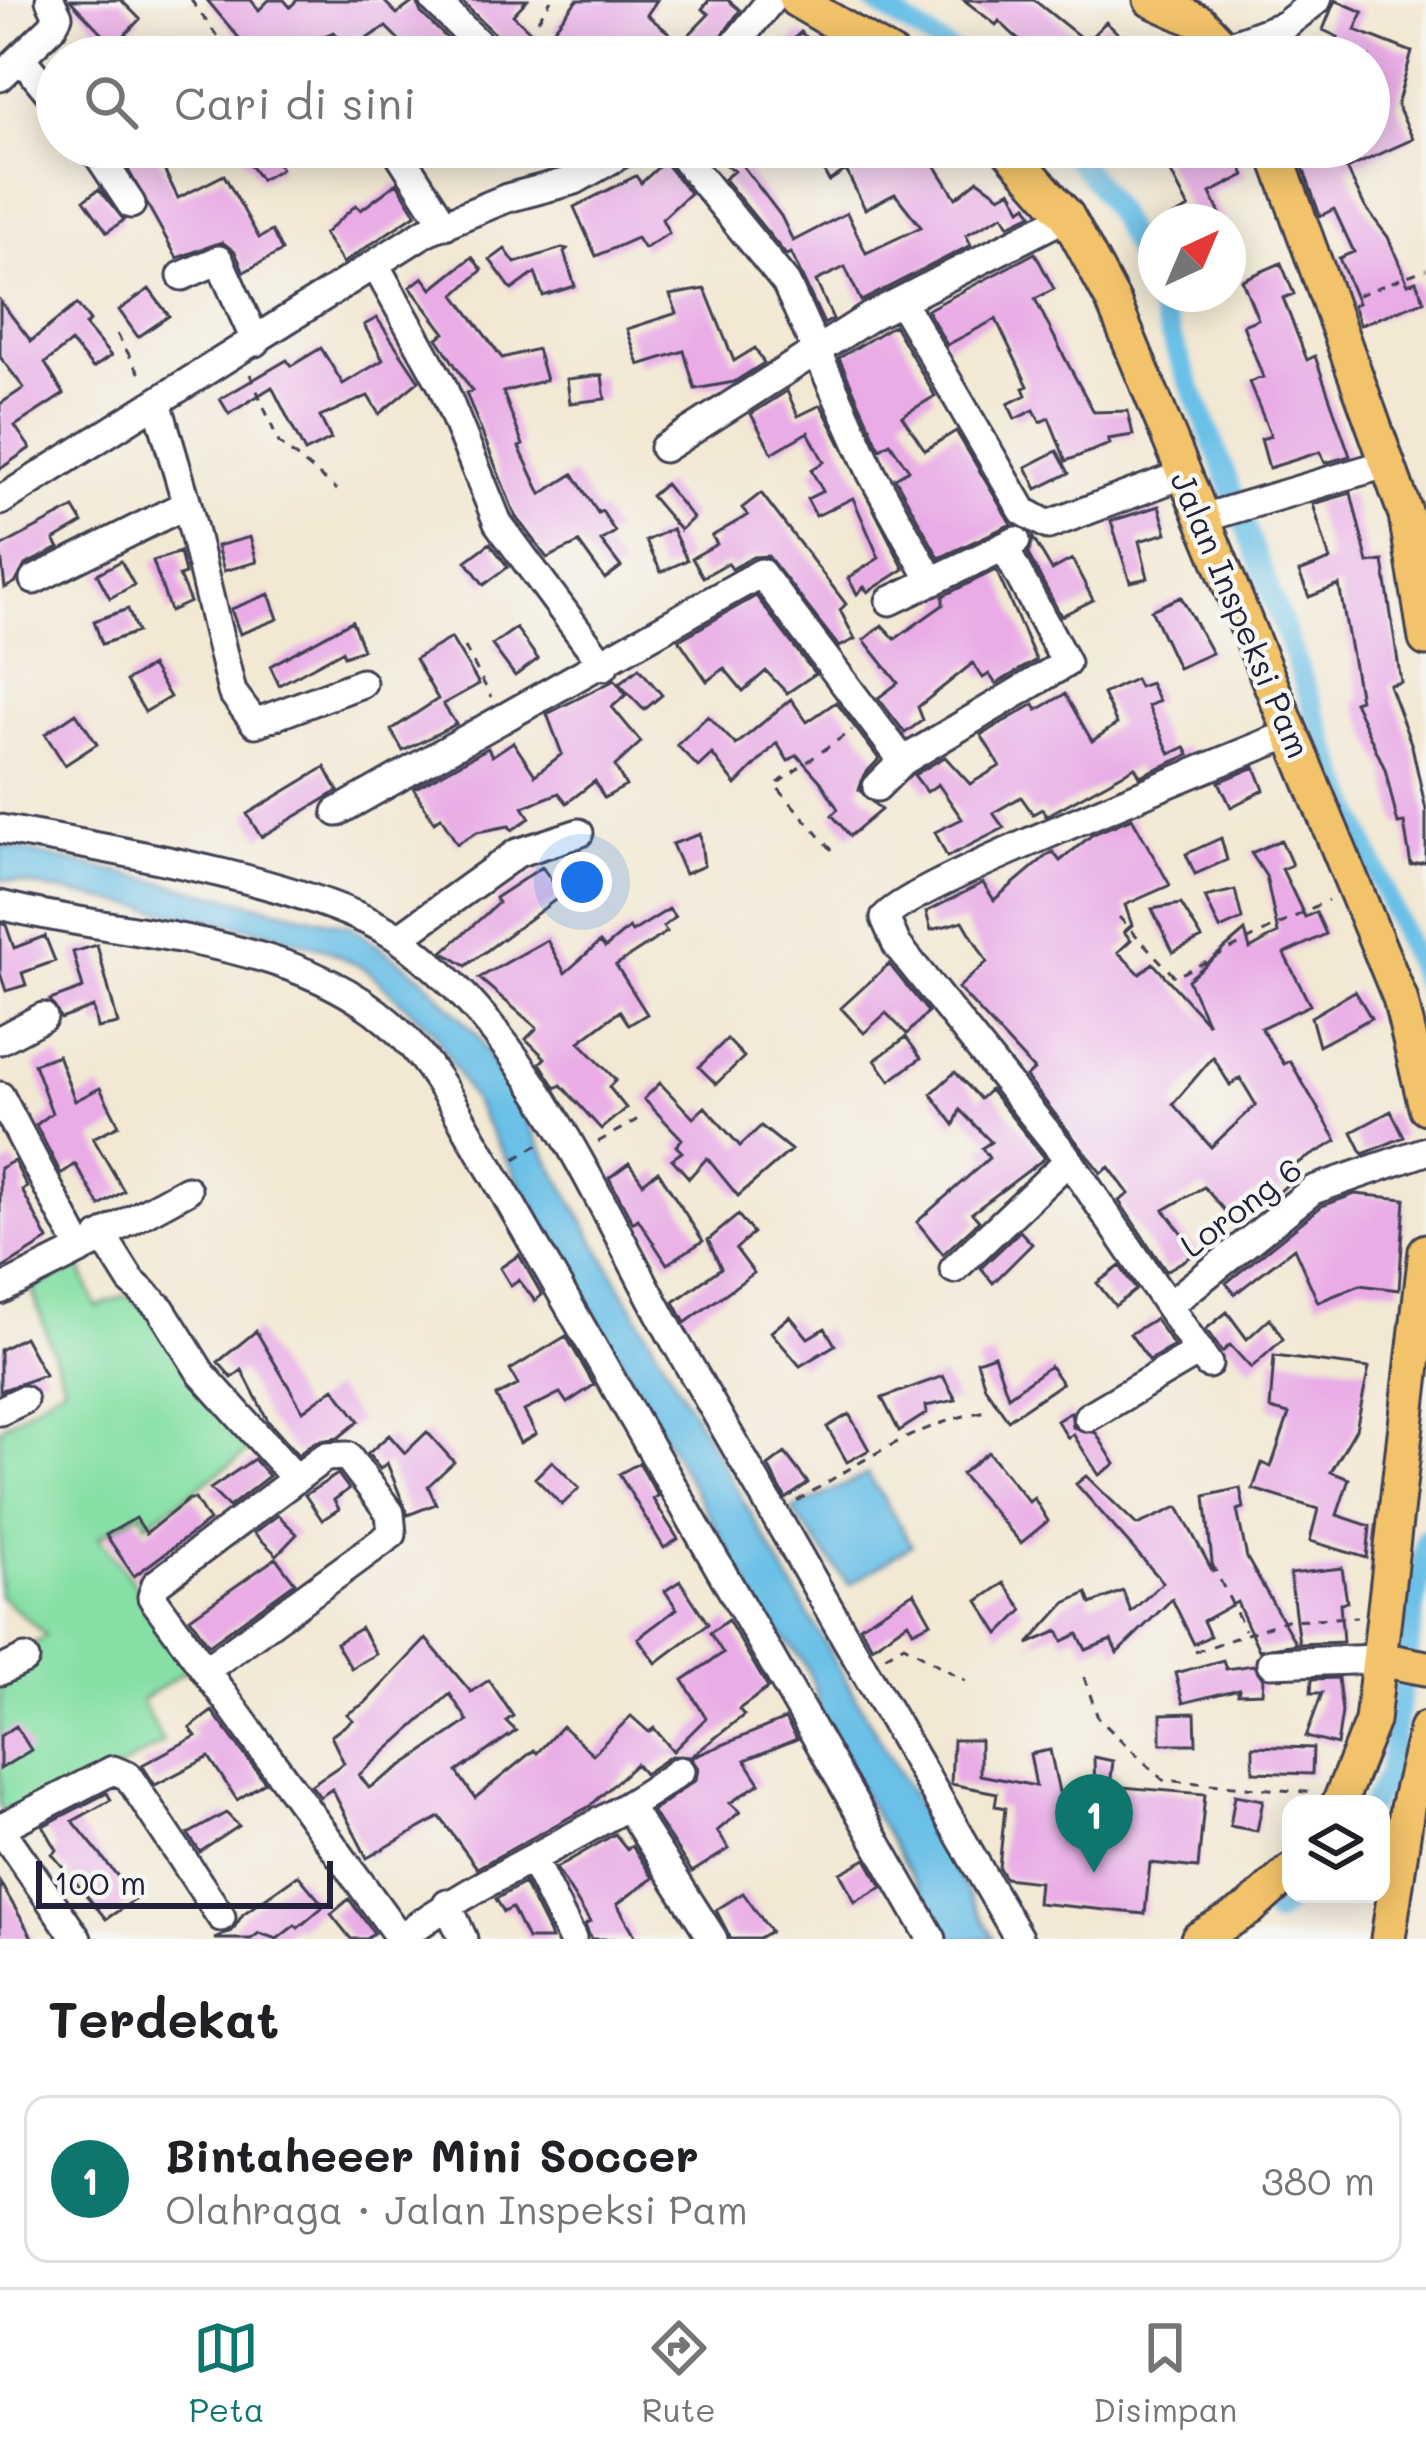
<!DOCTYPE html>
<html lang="id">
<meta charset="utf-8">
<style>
:root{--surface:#fff;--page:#f6f6f6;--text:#202124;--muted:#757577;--line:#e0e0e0;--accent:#0f766e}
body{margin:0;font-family:Mali,sans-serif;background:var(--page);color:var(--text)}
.controls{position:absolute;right:36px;bottom:36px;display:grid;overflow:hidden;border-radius:24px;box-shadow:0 6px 30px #0003}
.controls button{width:108px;height:108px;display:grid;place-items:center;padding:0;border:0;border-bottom:3px solid var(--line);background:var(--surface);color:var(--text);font:60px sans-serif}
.compass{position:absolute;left:1138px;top:204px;width:108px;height:108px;border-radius:50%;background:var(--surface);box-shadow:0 6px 30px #0003;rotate:44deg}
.scale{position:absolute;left:36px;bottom:30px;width:297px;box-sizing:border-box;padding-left:12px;border:6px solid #22223b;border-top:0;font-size:33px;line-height:42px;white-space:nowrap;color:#22223b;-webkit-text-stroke:9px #f6f6f2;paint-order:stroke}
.you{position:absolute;left:582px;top:882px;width:42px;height:42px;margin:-30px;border:9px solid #fff;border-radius:50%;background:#1a73e8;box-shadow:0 0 0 18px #1a73e833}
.badge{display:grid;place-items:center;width:78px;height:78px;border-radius:50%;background:var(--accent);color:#fff;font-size:39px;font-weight:700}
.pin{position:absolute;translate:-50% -99px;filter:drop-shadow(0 3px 6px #0008)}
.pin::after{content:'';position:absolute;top:63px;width:42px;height:36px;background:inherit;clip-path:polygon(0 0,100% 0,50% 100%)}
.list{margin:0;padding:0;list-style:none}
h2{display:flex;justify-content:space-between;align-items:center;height:156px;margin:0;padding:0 48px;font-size:51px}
h2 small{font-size:39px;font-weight:400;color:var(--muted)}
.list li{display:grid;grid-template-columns:78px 1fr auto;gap:36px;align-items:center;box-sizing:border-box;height:168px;margin:0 24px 24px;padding:0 24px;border:3px solid var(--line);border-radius:24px}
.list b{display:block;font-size:45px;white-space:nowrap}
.list p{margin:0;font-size:39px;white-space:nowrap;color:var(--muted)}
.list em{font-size:39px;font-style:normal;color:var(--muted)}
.icon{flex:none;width:66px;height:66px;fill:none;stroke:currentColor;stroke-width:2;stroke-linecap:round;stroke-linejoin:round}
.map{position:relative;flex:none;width:1426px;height:1939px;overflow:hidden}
.search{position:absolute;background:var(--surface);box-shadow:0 6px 30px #0003;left:36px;right:36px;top:36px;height:132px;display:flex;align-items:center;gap:30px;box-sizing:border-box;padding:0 42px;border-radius:66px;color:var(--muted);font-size:45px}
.sheet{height:348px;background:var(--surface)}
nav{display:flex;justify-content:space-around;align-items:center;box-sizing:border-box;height:168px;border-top:3px solid var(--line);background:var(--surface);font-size:33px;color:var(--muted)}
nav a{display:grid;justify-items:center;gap:6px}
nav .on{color:var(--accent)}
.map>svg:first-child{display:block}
</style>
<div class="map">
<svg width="1426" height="1939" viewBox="0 0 1426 1939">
<rect width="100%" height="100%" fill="#f6f6f2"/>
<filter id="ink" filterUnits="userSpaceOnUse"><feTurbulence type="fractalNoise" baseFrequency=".00833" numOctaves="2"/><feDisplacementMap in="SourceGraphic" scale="24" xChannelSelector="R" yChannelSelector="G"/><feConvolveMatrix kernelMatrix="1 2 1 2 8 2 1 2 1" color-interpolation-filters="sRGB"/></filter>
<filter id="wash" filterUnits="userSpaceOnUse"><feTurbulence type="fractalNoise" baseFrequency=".004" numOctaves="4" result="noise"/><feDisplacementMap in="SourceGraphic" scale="48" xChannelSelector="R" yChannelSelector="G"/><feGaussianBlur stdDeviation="2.7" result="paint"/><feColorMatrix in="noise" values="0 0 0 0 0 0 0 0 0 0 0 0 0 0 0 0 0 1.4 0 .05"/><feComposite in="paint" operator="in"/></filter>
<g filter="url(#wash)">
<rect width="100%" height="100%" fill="#f2e8d3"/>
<path fill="#86e0a6" stroke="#548170" stroke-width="3" d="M80,1266L96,1307L125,1296L151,1311L258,1445L146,1524L142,1512L99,1537L195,1664L141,1701L163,1742L15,1833L0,1806V1669L46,1635L0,1596V1428L64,1385L32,1289Z"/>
<path fill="#6ac0e7" stroke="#467191" stroke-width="3" d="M0,845L350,926L423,978L477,1035L994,1939H950L944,1931L822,1725C818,1700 815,1680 801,1659C783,1631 755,1623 750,1588L434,1032L367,970L325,949L264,931L0,879Z
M868,1474L912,1545L849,1585L792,1510Z"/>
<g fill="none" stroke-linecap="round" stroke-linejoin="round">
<path stroke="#6ac0e7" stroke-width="21" d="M872,0L959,57
M1063,147C1127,203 1155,301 1187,377C1270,579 1336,788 1426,987
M1372,1804L1388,1774L1426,1538
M1274,1914L1300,1894"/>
</g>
<g id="blocks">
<path fill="#e9ace6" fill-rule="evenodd" d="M70,0H121L140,19L114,46Z
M207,0H251L259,10L269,0H284L290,7L297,0H383L397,14L416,0L421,13L466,57H416L386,27L350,48L334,32L308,42L300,57H255Z
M460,0H527L513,15L545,45L533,57H519Z
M577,0H657L647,15L681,43L709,14L702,9L709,0H728L740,10L707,57H651L631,40L613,57H602L582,37L577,44L553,30Z
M964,0H1034L1079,36L1058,57H1037L999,21L996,25Z
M1335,0L1363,12L1355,30L1412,52L1397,105L1413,139L1347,169L1365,207L1388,237L1408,284L1416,281L1424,301L1360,325L1353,305L1358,303L1339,258L1354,252L1334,209L1320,216L1300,159L1326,147H1369V57H1331L1338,37L1323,30Z
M1106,22L1130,45L1119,57H1091L1081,47Z
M801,32L817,50L825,41L840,50L833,57H775Z
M138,147H153L178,198L224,175L259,238L272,231L282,251L244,272L235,252L222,242L177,258L121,157Z
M236,147H268L281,169L261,180Z
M701,147H742L735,156L781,216L793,241L847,213L866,253L921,227L895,194L865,209L846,170L829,181L813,151L823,147H890L901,166L927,147H959L935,165L956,198L978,180L1000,196L1011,190L1021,209L1027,205L1032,214L1009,225L1003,215L966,235L971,245L861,301L845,267L816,281L833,319L824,324L791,253L786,255L724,179L734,171Z
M1158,147H1231L1245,175L1210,193L1224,222H1162L1189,208Z
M664,162L690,193L662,219L669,233L644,249L637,238L596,256L574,207L636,176L641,183Z
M397,183L416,214L343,263L324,234L356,205L361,210Z
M99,189L124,220L107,232L84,200Z
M562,248L567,249L564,252L575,286L543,296L535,273L512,290L490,260L505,249L515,263Z
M1035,253L1054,289L1035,299L1069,366L1094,412L1128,411L1133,435L1108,439L1110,444L1066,461L1049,418L1040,422L1034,410L1015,419L1008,404L1026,395L1023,388L1028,386L996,319L947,345L927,310Z
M472,257L482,270L455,295L502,358L537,349L546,380L503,392L523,445L519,447L541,494L573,474L598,513L602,511L615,532L601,541L621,567L605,579L579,543L547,558L516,517L466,393L472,391L437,338L445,333L410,287L423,277L432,289Z
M1281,263L1294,294L1283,298L1307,360L1315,356L1350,456L1325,463L1320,452L1269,468L1261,439L1271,436L1249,382L1263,377L1243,325L1258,319L1242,280Z
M149,289L169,316L138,337L119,310Z
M705,289L734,361L755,348L764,363L734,382L695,389L684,351L639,365L627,329L677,313L670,295Z
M0,301L31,341L77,304L90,321L85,325L111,356L93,368L71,342L45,363L64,394L15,426L30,448L0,469V404L24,388L0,357Z
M377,318L419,381L379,414L368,396L320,417L331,439L305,452L272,387L229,414L220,399L287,360L291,366L321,348L343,384L383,360L364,325Z
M894,325L935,396L902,416L925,450L956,431L1011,524L939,558L895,478L909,470L890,443L880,449L839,358Z
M602,375L605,399L570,403L567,379Z
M787,391L798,416L821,405L904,569L868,592L864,587L857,594L848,578L879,558L853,498L816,516L807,499L823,491L811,470L824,462L808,432L772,453L751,414Z
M1057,451L1069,473L1037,489L1026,467Z
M665,484L693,518L680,530L651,496Z
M761,493L846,604L840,610L855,639L839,647L768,556L753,557L732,569L728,563L703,577L692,558L717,544L712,536L748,515L742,508Z
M1351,493L1368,563L1383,561L1401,682L1389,685L1412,746L1426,810V862L1411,865L1404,823L1398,824L1385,769L1354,702L1360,700L1339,585L1309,597L1299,572L1330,560L1313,504Z
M1159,506L1167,533L1139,541L1148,578L1130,582L1111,521Z
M74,508L83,523L54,540L59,548L25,565L16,582L5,588L0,547Z
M672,529L687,560L661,572L646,541Z
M250,537L257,562L224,571L217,546Z
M1033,538L1052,570L1072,559L1093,600L1061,616L1028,554Z
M490,543L508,567L484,585L466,561Z
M180,552L185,574L179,576L190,602L170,611L153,561Z
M121,561L134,585L110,598L97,574Z
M996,570L1036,660L996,684L989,674L983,678L973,663L918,707L923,720L905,733L878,698L898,683L864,640L882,625L895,639L943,605V596Z
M269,594L278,619L240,634L231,609Z
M756,596L815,674L787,693L766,671L743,691L724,668L707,681L679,640Z
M1181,597L1212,653L1178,668L1151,610Z
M128,609L137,632L102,644L94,621Z
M352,621L363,649L344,656L342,651L279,685L270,666Z
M516,628L538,659L515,676L492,645Z
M451,638L479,684L443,704L456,724L403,751L391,730L438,699L415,659Z
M151,666L170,697L145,712L126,681Z
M639,668L662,695L644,710L619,684Z
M1135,679L1139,687L1150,683L1159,701L1148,706L1170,754L1185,747L1189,755L1140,776L1135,767L1046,816L1042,809L1033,814L1021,797L993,813L1004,828L947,857L935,832L962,819L938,784L927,792L914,775L945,757L970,784L1000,766L981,735L1034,704L1037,710L1065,694L1092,741L1117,724L1103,694Z
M615,680L626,695L612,707L641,742L615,766L626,786L604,798L595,781L567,803L559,793L523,807L530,818L512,830L509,826L477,832L457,844L441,817L434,822L414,789L488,748L492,756L513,742L535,775L562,754L547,714Z
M791,699L807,722L836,702L879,759L864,775L859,790L881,810L850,836L832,815L838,809L821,782L797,755L788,761L777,743L736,785L712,754L698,767L677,745L708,716L736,745Z
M76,713L97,744L65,765L45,734Z
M325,767L338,791L261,837L247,814Z
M1255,767L1264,790L1231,807L1219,782Z
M1132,818L1170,885L1125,905L1132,925L1124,932L1131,940L1118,952L1140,974L1153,963L1208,1024L1188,980L1245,931L1250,949L1278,933L1266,876L1251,853L1281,840L1292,865L1282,869L1305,917L1316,912L1326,934L1284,954L1310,1005L1261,1028L1284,1064L1290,1061L1337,1141L1284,1171L1292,1180L1266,1204L1256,1193L1229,1216L1204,1187L1164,1210L1197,1253L1166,1271L1119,1201L1129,1194L1109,1167L1101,1173L1026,1077L1034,1070L958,988L987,962L963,921L931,930L926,912L983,883L994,900L1046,856L1053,852L1060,861L1093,834ZM1213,1057L1230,1085L1240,1078L1256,1105L1211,1147L1173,1104Z
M700,834L704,866L685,874L672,844Z
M1221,838L1227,860L1195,874L1186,854Z
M542,867L562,895L466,966L443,952L498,903L495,898Z
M1235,890L1242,919L1220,929L1205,897Z
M1181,904L1202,938L1173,952L1152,909Z
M669,909L675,917L663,927L667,932L616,965L647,1014L629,1025L620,1011L579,1042L616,1080L609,1087L626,1108L601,1129L561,1085L556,1088L540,1063L545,1058L526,1039L537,1028L479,978L547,940L565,973L600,942L605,948L629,928L632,932Z
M0,923L6,925L14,948L45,936L55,961L22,973L26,985L6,991L0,973Z
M97,945L118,1024L97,1028L93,1007L61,1019L50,1000L83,988L73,952Z
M889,964L928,1012L907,1034L886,1013L864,1033L841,1008Z
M1355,991L1371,1018L1319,1046L1311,1017Z
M906,1037L921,1058L890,1081L875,1060Z
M727,1039L744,1057L716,1084L699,1067Z
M58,1055L75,1101L100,1088L119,1125L93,1138L124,1191L100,1206L75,1164L61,1174L36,1125L52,1113L34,1064Z
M955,1072L980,1099L990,1090L1045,1158L972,1213L979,1221L943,1254L917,1222L989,1158L982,1148L991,1142L960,1110L954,1125L931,1094Z
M660,1083L693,1118L705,1107L740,1146L761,1126L791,1150L738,1196L707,1158L689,1178L672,1159L682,1152L676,1146L682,1139L644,1099Z
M1391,1111L1404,1137L1363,1154L1352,1132Z
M14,1161L27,1187L22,1190L48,1240L0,1270V1168Z
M629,1163L643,1183L658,1171L703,1241L667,1264L638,1219L633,1223L609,1178Z
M1355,1194L1405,1199L1399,1290L1360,1285L1318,1302L1294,1248L1235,1294L1226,1283L1322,1206Z
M738,1215L753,1233L736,1249L754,1273L685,1323L674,1302L721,1268L708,1240Z
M1020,1231L1032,1244L993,1283L981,1268Z
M519,1255L542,1295L535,1301L519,1280L511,1286L500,1268Z
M1120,1266L1136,1290L1115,1306L1097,1283Z
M1227,1312L1247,1339L1270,1318L1283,1339L1251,1368L1230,1345L1222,1352L1206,1329Z
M790,1316L808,1338L825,1328L835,1345L800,1366L771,1332Z
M1155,1319L1174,1346L1149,1360L1130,1334Z
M256,1331L303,1411L334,1388L359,1421L338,1438L315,1442L298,1455L268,1421L242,1370L232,1378L218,1362Z
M566,1336L594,1385L567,1403L560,1393L524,1411L536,1434L520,1443L496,1396L518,1385L510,1370Z
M24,1337L45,1375L0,1391V1350Z
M994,1355L1008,1396L1050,1366L1062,1383L1008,1420L985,1387L977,1361Z
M1274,1356L1369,1368L1356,1429L1331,1472L1349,1479L1337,1515L1370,1526L1367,1558L1310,1541L1318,1509L1253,1489L1262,1463L1271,1467L1289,1414L1270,1409Z
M943,1376L956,1400L926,1406L927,1413L899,1431L882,1398Z
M1071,1412L1073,1427L1096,1433L1115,1464L1099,1475L1073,1434L1068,1438L1057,1421Z
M849,1414L869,1450L847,1462L827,1427Z
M427,1432L454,1462L428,1486L436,1504L408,1515L387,1463L380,1469L368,1454L389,1435L405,1453Z
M988,1452L1029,1502L1034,1498L1048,1521L1021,1543L961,1474Z
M785,1453L808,1483L786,1499L768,1466Z
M254,1459L269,1476L229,1507L210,1489Z
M552,1461L579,1488L562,1505L535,1478Z
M639,1463L658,1496L653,1499L678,1539L664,1548L619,1474Z
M338,1474L349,1489L334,1500L339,1509L322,1520L305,1495Z
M1086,1476L1137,1525L1178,1507L1213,1572L1205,1496L1240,1488L1244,1508L1237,1510L1247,1558L1296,1644L1259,1650L1237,1602L1203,1621L1210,1636L1194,1644L1172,1599L1117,1653L1111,1640L1086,1650L1078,1634L1063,1641L1058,1631L1028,1644L1065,1603L1087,1593L1091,1604L1123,1591L1131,1612L1163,1582L1076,1484Z
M189,1499H195L209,1521L134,1576L106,1535L136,1518L146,1533Z
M278,1515L297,1534L277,1555L254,1533Z
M276,1558L295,1583L209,1645L190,1618Z
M1342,1568L1347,1602L1340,1603L1343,1642L1299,1644L1290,1574Z
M680,1581L708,1624L656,1663L638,1638L677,1609L665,1591Z
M1004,1583L1023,1610L999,1634L978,1601Z
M914,1592L931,1622L913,1631L908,1622L872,1647L860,1626Z
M728,1620L768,1688L739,1709L744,1715L691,1757L671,1756L644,1774L636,1764L590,1806L477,1868L440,1817L367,1858L332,1789L320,1797L311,1785L344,1763L331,1736L353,1720L347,1714L365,1703L426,1639L471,1692L489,1680L513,1716L506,1721L516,1731L457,1772L475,1798L534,1750L537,1753L562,1726L593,1754L631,1716L649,1732L654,1728L673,1751L706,1718L683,1680L723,1653L710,1633ZM450,1694L468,1721L369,1788L359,1775Z
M361,1628L376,1654L351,1668L336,1643Z
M1223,1660L1226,1669L1253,1665L1263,1679L1262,1693L1238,1694L1239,1689L1183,1703L1175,1673Z
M1338,1678L1342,1712L1337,1745L1306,1737L1322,1693H1311L1312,1679Z
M212,1711L265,1782L237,1800L209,1757L155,1785L142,1765L196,1736L190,1728Z
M1195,1713L1196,1744H1161V1714Z
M785,1719L797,1739L745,1760L760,1783L730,1803L740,1812L717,1831L729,1849L692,1872L652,1811L696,1780L698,1768L691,1758Z
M16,1726L31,1750L0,1769V1736Z
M953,1740H980V1775L1036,1786L1030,1754L1050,1750L1059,1792L1095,1796L1094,1757L1113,1761L1110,1786L1205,1794L1198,1868L1150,1863L1145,1914L1037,1903L1039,1882L1005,1878L999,1868L1005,1808L995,1806L997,1793L951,1784Z
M1253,1746L1313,1748L1312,1774L1253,1772Z
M107,1793L111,1800L73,1821L136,1899L106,1919L52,1854L57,1850L43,1826Z
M1235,1795L1263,1800L1257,1831L1230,1826Z
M226,1813L239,1826L200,1852L188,1834Z
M615,1834L627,1849L632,1846L653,1878L617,1904L637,1939H591L585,1925L590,1922L556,1868Z
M866,1859L882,1887L855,1902L840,1873Z
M298,1875L324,1906L298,1928L295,1925L277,1939L259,1933L251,1939H214L232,1931L243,1914Z
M0,1882L33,1939H0Z
M524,1883L549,1933L551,1939H527L512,1908L504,1912L496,1899Z
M743,1893L771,1932L759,1939H731L716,1910Z
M349,1899L374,1933L367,1939H351L331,1914Z"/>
</g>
</g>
<g filter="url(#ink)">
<use href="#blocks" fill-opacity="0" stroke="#414052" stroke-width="3"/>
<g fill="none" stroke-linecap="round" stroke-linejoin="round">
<defs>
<path id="minor" d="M434,0L492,57
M1225,47L1285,25L1317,0
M318,57H335
M725,57L771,0
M21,58L57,102
M0,77L52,27L58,16L50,0
M93,147L131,204
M395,147L445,225
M675,147L786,283L872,474L932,582
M377,268L442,385L498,523L604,666
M182,276L219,260L256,342
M901,301L1023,511L1048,525L1182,475
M157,402L187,504L232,692L255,723L362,683
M664,448L871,316L1067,216
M0,501L427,231L507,198L575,180L633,147
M1200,519L1389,463
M34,580L187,504
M890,601L1016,541
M877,787L903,761L1066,663L1004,547
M337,812L761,573L903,761
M0,829C100,847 322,883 401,940C534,1037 597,1203 675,1341C789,1541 905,1739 1019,1939
M0,905C128,938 307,935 403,1036C441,1075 464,1127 493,1173L932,1939
M399,938L517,853L579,833
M0,1040L43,1017
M0,1096L80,1248
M100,1237L187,1190
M954,1269L1069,1160
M0,1290L104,1238L131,1281L161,1309L201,1373L296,1479
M1169,1305L1313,1190L1426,1151
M1208,1364L1069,1160L897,945L885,918C904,887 1234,757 1292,733
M0,1411L23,1400
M1088,1417L1200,1351
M1271,1663L1379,1659
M207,1669L392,1534L390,1513L347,1456L325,1457L156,1584L152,1597L400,1938
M0,1671L25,1659
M629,1808L713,1939
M533,1861L572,1939
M447,1903L463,1939
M77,1939L0,1828L113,1770L128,1776L221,1917
M399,1939C487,1873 591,1836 680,1771"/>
<path id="major" d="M796,0L894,57
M1151,0L1200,22L1233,57
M1006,147L1067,216L1113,301L1400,998L1426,1107
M1273,147L1406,515L1426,639
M1379,1659L1426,1668
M1339,1804L1372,1721L1426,1251
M1198,1939L1249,1909L1291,1871
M1388,1939L1407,1808L1426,1729"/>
</defs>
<use href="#minor" stroke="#414052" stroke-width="33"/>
<use href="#major" stroke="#414052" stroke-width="39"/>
<path stroke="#414052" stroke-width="3" stroke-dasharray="9 9" stroke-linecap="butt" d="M191,0L227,50
M538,20L551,0
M1358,295L1426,269
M117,334L143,379
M250,374L279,443L337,490
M465,647L491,697
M832,850L775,785L852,730
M1119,917L1175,977L1328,900
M598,1142L640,1118
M515,1159L542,1142
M797,1501C857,1464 916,1424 986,1411
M1212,1564L1245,1630
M1195,1652L1287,1620L1357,1617
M885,1656L904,1645L966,1681
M1084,1677L1098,1718L1163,1780L1316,1793"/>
<use href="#minor" stroke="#fff" stroke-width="27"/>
<use href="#major" stroke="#f2c36a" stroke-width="33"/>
</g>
</g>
<g text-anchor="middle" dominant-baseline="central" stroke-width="9" stroke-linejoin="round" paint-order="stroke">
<g font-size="33" fill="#22223b" stroke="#f6f6f2">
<text transform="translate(1242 614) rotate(67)">Jalan Inspeksi Pam</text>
<text transform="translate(1240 1206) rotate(-37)">Lorong 6</text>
</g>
</g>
</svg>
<div class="controls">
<button><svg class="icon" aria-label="layers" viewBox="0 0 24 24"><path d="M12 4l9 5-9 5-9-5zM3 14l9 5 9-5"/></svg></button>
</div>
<svg class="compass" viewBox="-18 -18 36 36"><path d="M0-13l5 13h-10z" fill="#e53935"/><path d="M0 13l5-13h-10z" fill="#757577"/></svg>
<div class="scale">100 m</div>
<div class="you"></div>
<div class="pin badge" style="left:1094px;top:1873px">1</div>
<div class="search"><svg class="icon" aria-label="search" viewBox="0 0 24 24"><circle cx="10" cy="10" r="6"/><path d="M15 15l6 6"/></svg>Cari di sini</div>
</div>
<section class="sheet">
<h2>Terdekat<small></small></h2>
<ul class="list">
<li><span class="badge">1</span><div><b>Bintaheeer Mini Soccer</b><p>Olahraga · Jalan Inspeksi Pam</p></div><em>380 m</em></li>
</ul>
</section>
<nav>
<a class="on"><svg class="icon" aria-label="map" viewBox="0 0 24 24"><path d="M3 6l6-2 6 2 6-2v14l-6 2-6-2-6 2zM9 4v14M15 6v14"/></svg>Peta</a>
<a><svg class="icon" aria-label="directions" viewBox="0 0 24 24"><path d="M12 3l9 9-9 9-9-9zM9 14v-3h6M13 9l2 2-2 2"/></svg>Rute</a>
<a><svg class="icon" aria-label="saved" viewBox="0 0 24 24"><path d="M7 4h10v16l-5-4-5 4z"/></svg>Disimpan</a>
</nav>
